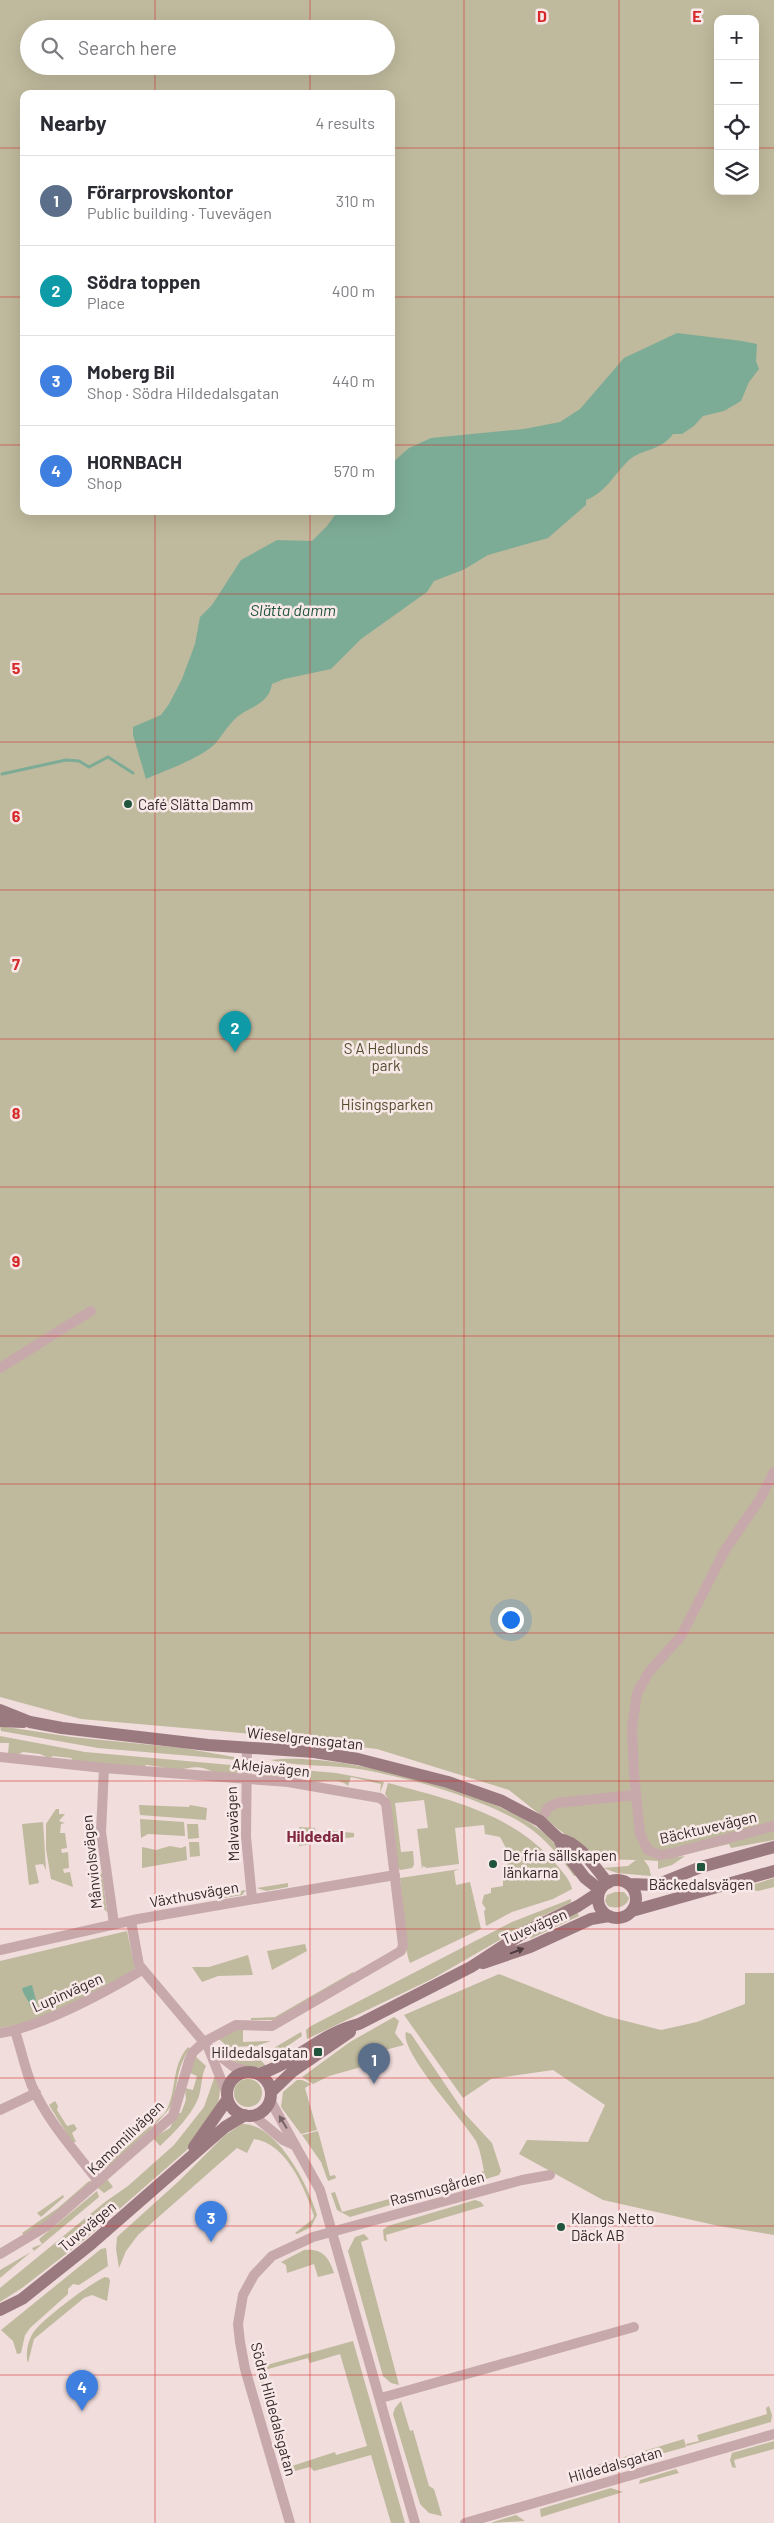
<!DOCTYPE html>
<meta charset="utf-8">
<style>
:root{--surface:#fff;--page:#f7f7f7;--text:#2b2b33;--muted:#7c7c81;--line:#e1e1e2;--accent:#b45309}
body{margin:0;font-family:Barlow,sans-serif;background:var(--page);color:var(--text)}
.controls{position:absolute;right:15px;top:15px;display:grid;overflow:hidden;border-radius:10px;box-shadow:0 5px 20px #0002}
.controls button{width:45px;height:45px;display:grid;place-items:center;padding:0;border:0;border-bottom:1px solid var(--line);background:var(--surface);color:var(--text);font:25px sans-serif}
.you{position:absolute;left:510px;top:1619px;width:18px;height:18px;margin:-12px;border:4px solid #fff;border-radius:50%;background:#1a73e8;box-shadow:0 0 0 8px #1a73e833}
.badge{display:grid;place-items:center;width:32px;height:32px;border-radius:50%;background:var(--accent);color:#fff;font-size:16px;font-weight:700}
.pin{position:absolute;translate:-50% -41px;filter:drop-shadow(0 1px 2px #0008)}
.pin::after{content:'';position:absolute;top:26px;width:18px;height:15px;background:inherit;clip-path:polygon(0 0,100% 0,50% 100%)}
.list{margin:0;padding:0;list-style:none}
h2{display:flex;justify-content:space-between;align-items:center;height:65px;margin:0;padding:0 20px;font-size:21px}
h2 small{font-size:16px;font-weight:400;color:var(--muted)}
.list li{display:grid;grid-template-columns:32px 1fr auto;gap:15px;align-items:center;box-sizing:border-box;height:90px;padding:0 20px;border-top:1px solid var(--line)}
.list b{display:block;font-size:19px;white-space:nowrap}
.list p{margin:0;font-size:16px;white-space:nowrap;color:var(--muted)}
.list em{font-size:16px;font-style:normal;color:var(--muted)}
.icon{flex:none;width:28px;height:28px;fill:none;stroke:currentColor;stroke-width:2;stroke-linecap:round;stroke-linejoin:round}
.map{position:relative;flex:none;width:774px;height:2523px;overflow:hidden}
.search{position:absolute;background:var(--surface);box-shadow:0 5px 20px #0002;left:20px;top:20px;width:375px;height:55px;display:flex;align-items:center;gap:12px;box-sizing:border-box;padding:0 18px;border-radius:28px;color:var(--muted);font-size:19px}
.panel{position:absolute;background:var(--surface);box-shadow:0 5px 20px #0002;left:20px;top:90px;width:375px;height:425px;border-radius:10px}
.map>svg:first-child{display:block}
</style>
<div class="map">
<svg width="774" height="2523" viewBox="0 0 774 2523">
<rect width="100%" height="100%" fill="#f0dddc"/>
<path fill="#bfb99d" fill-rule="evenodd" d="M0,0H774V1840L731,1848L729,1844L670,1858L685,1856L672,1865L658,1869V1861L644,1860L649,1867L651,1876L617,1873L603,1868L628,1866L636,1860L596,1859L509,1790L377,1749L264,1735L81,1719L0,1697ZM718,19H755V191H718ZM29,29H386V66H29ZM24,94H391V511H24Z
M0,1726L72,1737L183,1748L234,1757L239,1760L98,1748L1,1731Z
M0,1736L85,1752L242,1766L240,1771C229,1778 213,1772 203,1768C196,1766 186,1768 180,1770C177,1771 153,1765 146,1765L143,1768L75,1762L71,1758L53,1756L49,1758L40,1754L23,1752L17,1755L8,1753L9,1743H0Z
M271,1760C333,1751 477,1789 530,1823C551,1835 565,1856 578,1876H574C563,1861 551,1845 536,1833C499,1802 399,1774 351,1768C327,1765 293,1766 271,1760Z
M269,1767L336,1773L384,1782L380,1793L381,1784L351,1777L348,1786C338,1777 325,1783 311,1781L308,1777L299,1775L293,1778L257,1775L252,1768Z
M388,1783C448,1799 511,1813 553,1861C560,1869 570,1879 572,1889L553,1899L512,1912L486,1926L484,1911L486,1909L482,1903L484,1895L491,1893V1888L503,1886V1879L509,1878L505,1846L500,1837L485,1834L484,1825L455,1828L459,1864L427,1868L423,1866L422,1869L417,1829L428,1828L424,1800L395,1803L401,1852L413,1851L414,1865L412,1868L400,1870L397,1866L389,1800L385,1794Z
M139,1805L189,1807L190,1805L207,1808L206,1820L140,1815Z
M56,1809H59V1814H65L59,1821L65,1823L61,1824L60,1833H65L67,1848L61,1849L62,1853L68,1852L69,1868L63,1869L64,1873L70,1872L73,1887L51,1879L46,1849V1824Z
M140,1819L184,1822L185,1836L148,1834L141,1838Z
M43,1822L46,1870L43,1864L35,1865L39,1883L29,1885L22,1824Z
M187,1824H198L199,1838L188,1839Z
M299,1827L315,1828L317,1843L299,1846Z
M325,1830L354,1833V1837L325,1841Z
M189,1842H199L200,1856L190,1857Z
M170,1846L181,1848L186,1846L187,1860L142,1868V1847L156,1850Z
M460,1869L454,1871L456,1885L470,1882L481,1929L410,1963C404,1950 402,1897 400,1878Z
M99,1870L102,1874L107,1912L104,1909Z
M774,1878V1887L758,1891L752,1890L755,1884Z
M288,1883V1887L266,1891L257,1888Z
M246,1890L242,1895L219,1899L218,1895Z
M615,1892H624L629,1898C626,1908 616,1909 608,1906L605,1901L607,1895Z
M571,1899V1902L568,1904L538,1918L432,1979L307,2039L306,2030L311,2026L512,1922Z
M577,1912L579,1916L530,1939L531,1936Z
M127,1931L135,1968L130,1973C89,1995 46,2021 0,2028V1961Z
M305,1944L307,1951L272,1970L267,1951Z
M248,1955L253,1975L218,1976L202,1982L192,1967H209Z
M353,1972L354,1974L273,2020H251V2018L275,2017Z
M745,1973H774V2235L719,2226L603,2200L519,2154L527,2140L588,2142L605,2105L553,2070L491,2079L463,2098L404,2015L499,1974L606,2016L661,2030L697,2022L745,2004Z
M394,2017L399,2021L395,2033L404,2045L362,2056L365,2066L329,2076L313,2084L302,2077L350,2042Z
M243,2028V2042L271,2041L256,2046L228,2047L219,2039L218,2035Z
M301,2032L302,2036L279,2052L280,2054L272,2060H266L267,2052Z
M406,2032L411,2034L466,2115L492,2143L501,2171L499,2175L470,2184L467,2182L468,2176L484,2171C482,2161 480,2149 476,2141C465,2122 399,2051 406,2032Z
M188,2047L190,2049C175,2069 179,2084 172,2104C168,2115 109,2170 98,2172L164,2114C178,2094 170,2067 188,2047Z
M237,2055L238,2061H255L256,2055L266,2066C253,2069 240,2066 230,2058Z
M195,2056L206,2066C201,2076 202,2086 199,2096C193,2114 174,2133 160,2146L153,2138L170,2128L177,2113H181L186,2100L185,2088L193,2090L197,2076L188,2072Z
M216,2073C229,2101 206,2128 188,2149L84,2240L22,2288L0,2302V2288L105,2202L128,2186L174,2145L204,2107Z
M234 2093a14 14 0 1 1 28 0a14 14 0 1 1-28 0Z
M297,2080H302L311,2084L305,2088L317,2130L301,2134L281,2107L283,2092Z
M55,2101L58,2106L57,2110L67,2126L74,2124L77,2129L72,2133L76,2142H72L49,2105Z
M242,2124C277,2123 309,2187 317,2215L311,2227L297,2234L295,2233L313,2219L314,2216C305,2188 286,2143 254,2139L247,2153L237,2148L138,2235L126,2251L119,2268L116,2249L117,2237L179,2181L225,2135Z
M318,2131L330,2176L335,2175L336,2178L328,2181L321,2162L302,2135Z
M107,2179L113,2187L104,2193L98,2188Z
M89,2181L91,2182L46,2222L24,2235L22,2233L58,2208Z
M450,2183L447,2190L405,2202L397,2199Z
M97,2191L99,2197L34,2251L32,2248L42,2244L39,2239Z
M335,2192L342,2212L389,2199L390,2205L350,2217L337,2210L331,2193Z
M63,2195L64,2197L41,2217L37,2213Z
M475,2200L481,2202L484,2206L386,2235L387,2242L384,2240L383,2230L388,2226Z
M364,2234L369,2239L361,2242L399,2385L391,2383L383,2376L348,2251L355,2237Z
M106,2248L108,2266L79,2285L73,2284L68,2289V2294L30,2328L25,2335L21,2353L17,2354L13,2341L1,2330L101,2249Z
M304,2250C322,2248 329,2257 334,2273L318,2277L314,2264L287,2273L286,2265L281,2262Z
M31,2252L0,2278V2270Z
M105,2277L109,2278L110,2281L107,2301L92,2295L84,2298L34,2339L28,2363C25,2354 28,2341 33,2333C40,2321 92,2282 105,2277Z
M353,2341L405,2523H391L371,2455L314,2471L310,2467L287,2473L282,2454H285L289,2467L335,2452L336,2455L367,2446L340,2354L310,2363L308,2358L261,2371L280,2437L277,2438L256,2368Z
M401,2401L410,2431L413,2430L429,2486L434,2489L442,2516L429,2513L420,2504L393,2414L395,2408Z
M769,2406L772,2415L771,2422L687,2446L686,2444L699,2441L697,2435L767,2414L766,2408Z
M684,2439L686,2447L646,2458L644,2451Z
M774,2441V2449L734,2460L736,2468L732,2467L730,2460L732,2453Z
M634,2454L635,2461L599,2472L597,2465Z
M676,2469L679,2473L639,2484L640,2480Z
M611,2488L623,2492L541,2517L540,2509Z
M516,2515L525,2521L490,2523Z"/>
<path fill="#7dac96" d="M677,333L742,341L757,344L756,361L759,369L749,382L741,401L724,411L703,416L694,426L682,434H673C660,452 642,448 628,461C613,476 606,492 586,500V505L548,538L488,555L463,570L434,581L427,592L361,639L331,669L284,679L272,684C269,704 251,706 237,717C228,725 222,736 215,744C199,759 166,770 146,779L133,735V727L161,715L169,704L182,679L195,644L200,617L212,605L241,560L277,540L312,541L327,526L338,511H391V464L409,448L431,438L524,429L560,422L580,409L624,358Z
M32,1985L38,2008L30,2006C28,1998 23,1995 22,1988Z"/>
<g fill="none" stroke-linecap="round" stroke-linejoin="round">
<path stroke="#7dac96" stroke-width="3" d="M2,774L66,760L79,761L89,767L108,757L133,773"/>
<path stroke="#c8a9ab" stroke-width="10" d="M0,1368L91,1311
M774,1472L760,1499L725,1550L681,1636L649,1672L637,1693L632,1728L634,1774L640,1834L648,1850L660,1855L673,1853L774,1826
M247,1748L246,1837L252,1899
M0,1757L104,1768L288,1782L380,1798L386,1803L403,1945L401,1951L272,2026L236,2025L204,2042L193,2052L189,2061L173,2116L47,2226L0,2254
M104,1768L101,1832L114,1924
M540,1821L548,1808L557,1803L635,1795
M131,1921L139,1965L208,2047L226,2092
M0,1950L138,1919L395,1875
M15,2031C21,2049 25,2069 32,2086C48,2122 75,2151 98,2181
M0,2033C41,2027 106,1992 142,1970
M208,2047L234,2067L249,2071
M270,2100L320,2190L415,2523
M0,2110L36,2093
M253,2115L283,2140L294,2145
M381,2398L634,2327
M290,2523L245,2369L240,2342L238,2324L243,2295L254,2275L272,2256L313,2237L522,2180L550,2175
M465,2523L774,2434"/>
<path stroke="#9b7a7f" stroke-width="12" d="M0,1710L30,1722L62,1728L208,1745L314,1752L358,1759L448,1782L502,1801L540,1821L559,1839L565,1852L585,1878L599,1889
M0,1721L23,1722
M559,1839C581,1843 594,1867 608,1883
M598 1899a19 19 0 1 1 38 0a19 19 0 1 1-38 0Z
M630,1884L656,1885L701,1867L774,1847
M632,1911L774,1871
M483,1963L530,1947L591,1919L609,1916
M227 2094a22 22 0 1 1 44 0a22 22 0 1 1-44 0Z
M259,2074C295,2063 321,2033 359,2024L471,1967L525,1932L578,1906L598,1893
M271,2092L293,2071L350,2032
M194,2147L227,2100
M0,2310L22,2299L91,2244L225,2127L245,2115"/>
</g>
<defs><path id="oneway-solid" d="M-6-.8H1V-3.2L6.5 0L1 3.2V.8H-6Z" transform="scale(1.25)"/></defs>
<use fill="#4e3c40" href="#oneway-solid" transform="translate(517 1951) rotate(-21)"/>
<use fill="#776265" href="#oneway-solid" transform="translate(283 2122) rotate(-121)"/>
<path fill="none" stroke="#d62828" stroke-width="1" stroke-opacity="0.55" d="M155,0V29M310,0V29M464,0V2523M619,0V2523M155,66V94M310,66V94M0,148H24M391,148H718M755,148H774M0,297H24M391,297H774M0,445H24M391,445H774M155,511V2523M310,511V2523M0,594H774M0,742H774M0,890H774M0,1039H774M0,1187H774M0,1336H774M0,1484H774M0,1633H774M0,1781H774M0,1929H774M0,2078H774M0,2226H774M0,2375H774"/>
<g fill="#20543d" stroke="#f8e9e8" stroke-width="2">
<circle cx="128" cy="804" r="5"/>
<circle cx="493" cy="1864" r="5"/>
<rect x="696" y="1862" width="10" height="10" rx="2.5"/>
<rect x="313" y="2047" width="10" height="10" rx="2.5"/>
<circle cx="561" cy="2227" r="5"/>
</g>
<g text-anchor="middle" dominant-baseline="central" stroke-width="5" stroke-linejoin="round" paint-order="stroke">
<g font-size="15" fill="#35282b" stroke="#f8e9e8" text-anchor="start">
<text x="138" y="804">Café Slätta Damm</text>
<text x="503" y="1855">De fria sällskapen<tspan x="503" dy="17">länkarna</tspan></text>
<text x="701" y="1884" text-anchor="middle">Bäckedalsvägen</text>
<text x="308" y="2052" text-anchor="end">Hildedalsgatan</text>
<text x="571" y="2218">Klangs Netto<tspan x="571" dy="17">Däck AB</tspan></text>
</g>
<g font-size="15" fill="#524d2d" stroke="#f8e9e8">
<text x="386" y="1048">S A Hedlunds<tspan x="386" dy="17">park</tspan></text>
<text x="387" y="1104">Hisingsparken</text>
</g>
<g font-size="15" fill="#35282b" stroke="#f8e9e8">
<text transform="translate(305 1738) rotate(6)">Wieselgrensgatan</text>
<text transform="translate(271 1767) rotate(6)">Aklejavägen</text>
<text transform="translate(232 1824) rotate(-92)">Malvavägen</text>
<text transform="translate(708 1827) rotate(-13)">Bäcktuvevägen</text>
<text transform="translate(91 1862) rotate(-96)">Månviolsvägen</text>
<text transform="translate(194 1894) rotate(-10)">Växthusvägen</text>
<text transform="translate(534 1926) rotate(-23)">Tuvevägen</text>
<text transform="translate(67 1992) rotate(-24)">Lupinvägen</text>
<text transform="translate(125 2137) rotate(-44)">Kamomillvägen</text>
<text transform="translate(437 2188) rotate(-15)">Rasmusgården</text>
<text transform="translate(87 2226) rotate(-40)">Tuvevägen</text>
<text transform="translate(274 2409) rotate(75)">Södra Hildedalsgatan</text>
<text transform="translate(615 2464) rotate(-16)">Hildedalsgatan</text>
</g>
<g font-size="16" font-style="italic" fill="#20543d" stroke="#f8e9e8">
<text x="293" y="609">Slätta damm</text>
</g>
<g font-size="16" font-weight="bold" fill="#80263f" stroke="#f8e9e8">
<text x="315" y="1835">Hildedal</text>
</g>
</g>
<g font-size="16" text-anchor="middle" font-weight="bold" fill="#d62828" stroke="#f8e9e8" stroke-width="5" stroke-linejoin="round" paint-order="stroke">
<text x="542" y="22">D</text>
<text x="697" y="22">E</text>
<text x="16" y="674">5</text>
<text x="16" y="822">6</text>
<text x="16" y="970">7</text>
<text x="16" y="1119">8</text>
<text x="16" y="1267">9</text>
</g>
</svg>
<div class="controls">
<button>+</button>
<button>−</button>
<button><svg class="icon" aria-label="locate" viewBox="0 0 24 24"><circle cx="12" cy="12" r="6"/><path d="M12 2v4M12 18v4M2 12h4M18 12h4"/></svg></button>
<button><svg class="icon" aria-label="layers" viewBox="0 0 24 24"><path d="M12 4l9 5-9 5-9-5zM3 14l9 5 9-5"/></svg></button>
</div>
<div class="you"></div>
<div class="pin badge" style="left:374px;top:2084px;background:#5c6f8a">1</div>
<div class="pin badge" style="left:235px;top:1052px;background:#0f9aa8">2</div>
<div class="pin badge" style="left:211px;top:2242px;background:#3f7fe0">3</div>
<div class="pin badge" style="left:82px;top:2411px;background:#3f7fe0">4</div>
<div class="search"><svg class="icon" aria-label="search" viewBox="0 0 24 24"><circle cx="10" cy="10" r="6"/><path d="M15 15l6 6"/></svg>Search here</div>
<section class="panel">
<h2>Nearby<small>4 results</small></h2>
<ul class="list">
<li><span class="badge" style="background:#5c6f8a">1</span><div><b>Förarprovskontor</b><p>Public building · Tuvevägen</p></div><em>310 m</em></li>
<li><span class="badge" style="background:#0f9aa8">2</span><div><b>Södra toppen</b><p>Place</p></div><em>400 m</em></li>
<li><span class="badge" style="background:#3f7fe0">3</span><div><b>Moberg Bil</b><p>Shop · Södra Hildedalsgatan</p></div><em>440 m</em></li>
<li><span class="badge" style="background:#3f7fe0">4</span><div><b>HORNBACH</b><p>Shop</p></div><em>570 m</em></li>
</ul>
</section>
</div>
